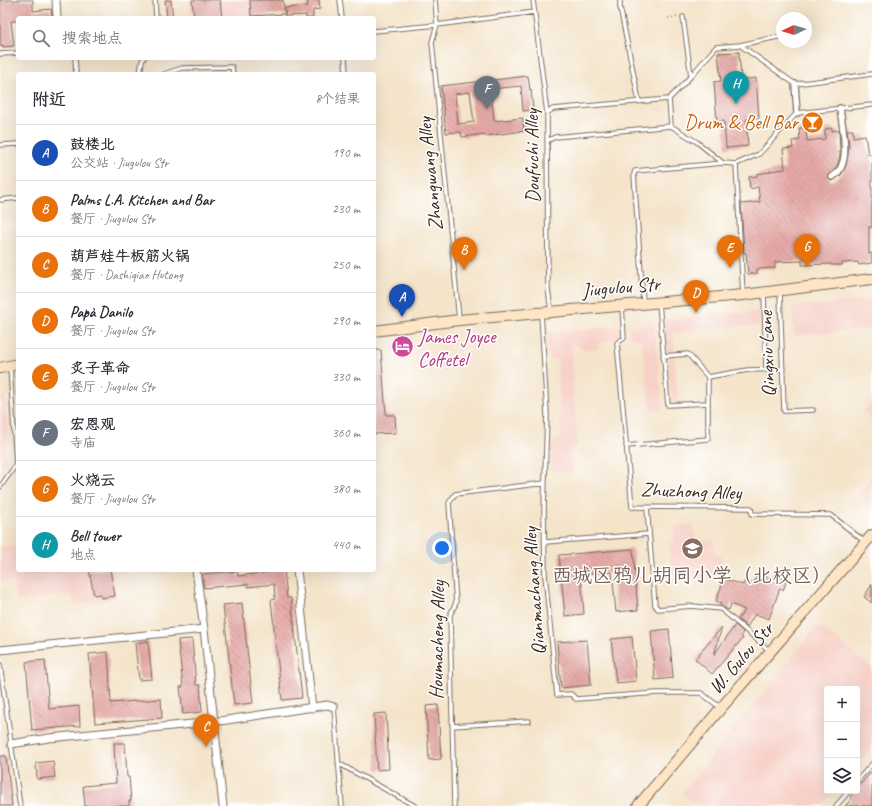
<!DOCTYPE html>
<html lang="zh">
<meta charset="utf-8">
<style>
:root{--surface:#fff;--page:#f7f7f7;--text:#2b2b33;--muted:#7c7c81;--line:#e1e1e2;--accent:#d1495b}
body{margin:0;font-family:Caveat,"LXGW WenKai TC",sans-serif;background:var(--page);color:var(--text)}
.controls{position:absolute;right:12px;bottom:12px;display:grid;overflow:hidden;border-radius:4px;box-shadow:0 4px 16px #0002}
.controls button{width:36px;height:36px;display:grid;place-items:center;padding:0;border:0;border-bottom:1px solid var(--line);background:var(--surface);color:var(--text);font:20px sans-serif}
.compass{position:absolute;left:776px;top:12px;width:36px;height:36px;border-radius:50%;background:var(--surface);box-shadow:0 4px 16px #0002;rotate:266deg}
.you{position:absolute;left:442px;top:548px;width:14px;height:14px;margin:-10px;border:3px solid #fff;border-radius:50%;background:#1a73e8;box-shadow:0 0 0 6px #1a73e833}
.badge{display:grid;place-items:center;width:26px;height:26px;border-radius:50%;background:var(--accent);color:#fff;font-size:13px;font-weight:700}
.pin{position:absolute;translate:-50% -33px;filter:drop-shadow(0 1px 2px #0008)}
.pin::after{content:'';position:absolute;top:21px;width:14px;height:12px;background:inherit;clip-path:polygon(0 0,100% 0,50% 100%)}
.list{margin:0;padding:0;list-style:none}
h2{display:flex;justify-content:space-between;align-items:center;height:52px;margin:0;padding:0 16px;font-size:17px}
h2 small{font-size:13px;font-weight:400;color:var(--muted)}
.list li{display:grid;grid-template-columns:26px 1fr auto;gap:12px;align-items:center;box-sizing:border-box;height:56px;padding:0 16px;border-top:1px solid var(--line)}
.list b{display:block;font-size:15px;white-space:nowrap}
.list p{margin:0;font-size:13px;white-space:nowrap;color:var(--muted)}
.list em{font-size:13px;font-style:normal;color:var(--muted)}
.icon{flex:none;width:22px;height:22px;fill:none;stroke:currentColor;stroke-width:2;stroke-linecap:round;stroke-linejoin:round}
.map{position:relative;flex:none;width:872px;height:806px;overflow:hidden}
.search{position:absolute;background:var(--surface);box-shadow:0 4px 16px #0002;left:16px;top:16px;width:360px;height:44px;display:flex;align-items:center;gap:10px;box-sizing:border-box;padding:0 14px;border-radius:4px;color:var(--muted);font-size:15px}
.panel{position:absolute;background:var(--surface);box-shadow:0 4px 16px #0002;left:16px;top:72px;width:360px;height:500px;border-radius:4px}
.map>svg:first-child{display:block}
</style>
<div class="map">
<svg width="872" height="806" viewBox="0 0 872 806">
<defs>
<pattern id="building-back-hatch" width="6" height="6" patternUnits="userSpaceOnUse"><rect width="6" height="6" fill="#e6aaa7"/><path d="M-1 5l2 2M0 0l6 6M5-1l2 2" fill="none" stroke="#bc8b87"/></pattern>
</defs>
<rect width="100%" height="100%" fill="#fff"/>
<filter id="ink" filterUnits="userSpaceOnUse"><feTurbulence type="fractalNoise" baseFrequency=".025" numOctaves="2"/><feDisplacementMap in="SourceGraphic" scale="8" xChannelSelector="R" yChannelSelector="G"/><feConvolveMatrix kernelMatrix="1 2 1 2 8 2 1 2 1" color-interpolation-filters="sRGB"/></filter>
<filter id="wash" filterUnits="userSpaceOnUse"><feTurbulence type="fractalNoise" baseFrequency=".012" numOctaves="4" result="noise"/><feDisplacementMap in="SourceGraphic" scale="16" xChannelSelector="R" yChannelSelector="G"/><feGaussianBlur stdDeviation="0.9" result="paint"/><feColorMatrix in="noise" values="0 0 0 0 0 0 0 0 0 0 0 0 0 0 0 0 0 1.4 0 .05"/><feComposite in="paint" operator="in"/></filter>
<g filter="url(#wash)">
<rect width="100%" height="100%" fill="#f4e4ca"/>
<path fill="#f7d1c8" d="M188,0H267L268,18H190Z
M872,300V329L794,336L792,307Z
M760,311L761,325L673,332L678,400L671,401L665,319Z
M654,325L663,409L650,411L642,340L630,338L629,328Z
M618,326V337L598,343L597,349L586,350L571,343L577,447L570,449L574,473L552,471L550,443L561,439L557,360H549L547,333Z
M0,397H5L8,442H5L7,464H0Z
M872,402V421L864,412Z
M872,477V506L858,495Z
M694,524L695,542L714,540L716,556L720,555L722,576L673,581L669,542H675L674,526Z
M18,545V570H113L117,599L73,605L72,595L16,601L13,580L0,582V547Z
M818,625L872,668V748L857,765V689H827V791H834L821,806H698L682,793Z"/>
<g id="blocks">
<path fill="url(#building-back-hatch)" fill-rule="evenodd" d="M0,0H33V11L51,9L52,17L43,18H18V21H11L14,46L3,47V45L0,46Z
M165,0H171L173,18H167Z
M192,0H220L222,18H194Z
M250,0H283L285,14L251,16Z
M307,0H319L320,9L313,10V18H306V15L285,16V8L308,6Z
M739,52L741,80L756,78L759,118L746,119L748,146L726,148L724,121L717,122L714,82L721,81L718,53Z
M528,76L530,90L531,89L533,110L523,111L521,86L491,89V90L494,121L523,118L524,131L485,136V134L462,137L461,132L446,133L441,86ZM470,92L474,122L458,124L455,94Z
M799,128H806L807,141L825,139V129L832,128V131L839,130L840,155L838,163L835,169L828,176L829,179L831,181L834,180L841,175L846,165L849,146L847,130H853V137L865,135L868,154H872V227H869V254L872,253V263L859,265L858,262L842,263V265H831V264L802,265V261L775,262V268L757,269V273L748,274L746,253H744L741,204L760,202L758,187L750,189L749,177L757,176V174L770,172V171L785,169L783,149L793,148L792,141L800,140Z
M374,350H381L386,415H395L396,433L374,434Z
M633,549L638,610L616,612L612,572L581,574L584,614L565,616L559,555Z
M89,570H110L115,596L101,598V594L94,595Z
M272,570H284L287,598H291L302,698L282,700L271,600L275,599L274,584L248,587V584L204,588L202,574L237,571L238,576L272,572Z
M758,573L773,579L775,575L787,580L783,590L780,588L769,619L755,614L747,627L738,619L745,610L731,604L729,610L720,606L721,603L716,601L724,579L743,585L745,581L753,584Z
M872,584V603L864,597Z
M242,603L253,703L234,705L223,605Z
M735,625L743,632L741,636L743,638L712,674L695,659L722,627L714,655Z
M669,629L673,678L655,680L651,631Z
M632,637L636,681L616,683L611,639Z
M192,639L196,685H200L202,712L183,714L180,687H183L178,640Z
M587,640L591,685L561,688L557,642Z
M148,641L152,679L139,680L135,643Z
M108,652L111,703L161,699L162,718L95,723L89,654Z
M45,660L49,709L79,706L80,726L32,730L26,662Z
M438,705L441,759L429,760L426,706Z
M386,713L389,769L377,770L374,714Z
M114,743H125L127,777H129L131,801H129V806H85L83,786L116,783Z
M0,756H6L12,806H0Z
M53,761L55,777L37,779L36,763Z
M872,771V806H845L852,799L850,797L855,791H857V788Z"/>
</g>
</g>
<g filter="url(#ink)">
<use href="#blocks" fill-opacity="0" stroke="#7c6b5a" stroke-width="1"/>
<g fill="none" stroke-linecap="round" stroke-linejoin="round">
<defs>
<path id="service" d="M155,0L156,18
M340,0L342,18
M435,0L437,25L432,42L459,319
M533,0L547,113L548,289L551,311
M620,0V7L639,101
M683,17L691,76
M374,31L437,25L534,12
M740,45L782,36
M0,54L18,53
M75,58L76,74
M345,58L346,74
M140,74L142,61L144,58
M164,74L182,68L232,67L233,74
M669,99L671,126
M547,113L553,109L669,99L691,76L716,47L740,45L795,84L872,74
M547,141L555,137L671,126L697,142L723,163L736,164L759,154L797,113L872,105
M0,145L18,144
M736,164L743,295
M0,200L18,198
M780,292L784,411L813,410
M764,293L766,370
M643,302L634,174L635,171L723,163
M659,303L668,405L708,403
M622,306L624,338L617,343L632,507L751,508L752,514L831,515L865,542
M541,313L547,414L544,509L545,575L557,695L571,694L576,699L657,693H701L721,708
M663,356L688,354L708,377L748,370L783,369
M626,446L708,439V377
M0,487L16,465L10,366
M647,508L655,605L658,609L692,606L721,609L770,651
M545,542L649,534
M0,665L20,806
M334,707L342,806
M452,726L529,721
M338,763L415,806
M857,781L872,764
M454,806L450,615L456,603L449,503L455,494L545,483
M836,806L849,791"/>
<path id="pedestrian" d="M795,84L797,113
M832,177C853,166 842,128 840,108"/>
<path id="minor" d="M56,0L57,18
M196,570L204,629L223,806
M297,570L312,708
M0,650L204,629
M11,744L49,738L213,722L327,705L334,707"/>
<path id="secondary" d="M374,331L459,320L743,295L872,279
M0,368L18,364
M638,806L721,708L872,535"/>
</defs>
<use href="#service" stroke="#7c6b5a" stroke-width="5.5"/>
<use href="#pedestrian" stroke="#7c6b5a" stroke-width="8"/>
<use href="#minor" stroke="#7c6b5a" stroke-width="9"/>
<use href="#secondary" stroke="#7c6b5a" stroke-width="12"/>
<path stroke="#7c6b5a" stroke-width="1.5" stroke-dasharray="1 3" stroke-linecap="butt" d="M668,18L678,17"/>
<use href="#service" stroke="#fff" stroke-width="3.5"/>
<use href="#pedestrian" stroke="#fff" stroke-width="5.5"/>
<use href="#minor" stroke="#fff" stroke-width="7"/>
<use href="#secondary" stroke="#fde5c5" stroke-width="10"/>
</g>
</g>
<defs>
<symbol id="bar-disc" viewBox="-11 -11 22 22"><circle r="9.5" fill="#e8710a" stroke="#fff"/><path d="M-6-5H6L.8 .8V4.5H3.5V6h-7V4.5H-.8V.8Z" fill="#fff"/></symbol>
<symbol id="hotel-disc" viewBox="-11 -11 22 22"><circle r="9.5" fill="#d1479c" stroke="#fff"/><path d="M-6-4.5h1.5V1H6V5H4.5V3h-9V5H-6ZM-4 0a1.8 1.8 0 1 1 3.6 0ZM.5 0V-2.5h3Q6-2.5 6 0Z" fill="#fff"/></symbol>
<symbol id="school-disc" viewBox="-11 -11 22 22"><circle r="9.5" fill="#8d6e63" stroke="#fff"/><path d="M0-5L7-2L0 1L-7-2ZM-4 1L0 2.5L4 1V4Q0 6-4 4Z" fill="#fff"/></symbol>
</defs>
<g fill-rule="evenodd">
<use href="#bar-disc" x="800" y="110" width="25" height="25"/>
<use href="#hotel-disc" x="390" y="334" width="25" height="25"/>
<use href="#school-disc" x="680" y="536" width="25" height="25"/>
</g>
<g text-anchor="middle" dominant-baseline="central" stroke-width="3" stroke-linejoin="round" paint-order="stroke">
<g font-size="20" fill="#c56008" stroke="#fff" text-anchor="end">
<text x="798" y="122">Drum &amp; Bell Bar</text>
</g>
<g font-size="20" fill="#3b2a1e" stroke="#fff">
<text transform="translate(532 156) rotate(-91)">Doufuchi Alley</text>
<text transform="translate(430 174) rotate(-96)">Zhangwang Alley</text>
<text transform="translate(621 287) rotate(-5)">Jiugulou Str</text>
<text transform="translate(767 354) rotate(-92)">Qingxiu Lane</text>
<text transform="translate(691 491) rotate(2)">Zhuzhong Alley</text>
<text transform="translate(534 591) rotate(-94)">Qianmachang Alley</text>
<text transform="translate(437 640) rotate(-89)">Houmacheng Alley</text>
<text transform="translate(741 658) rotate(-49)">W. Gulou Str</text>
</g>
<g font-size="20" fill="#b23c85" stroke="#fff" text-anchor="start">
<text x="418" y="336">James Joyce<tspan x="418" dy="23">Coffetel</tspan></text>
</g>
<g font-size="20" fill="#785e54" stroke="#fff">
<text x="692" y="575">西城区鸦儿胡同小学（北校区）</text>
</g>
</g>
</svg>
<div class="controls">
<button>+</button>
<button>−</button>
<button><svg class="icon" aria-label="layers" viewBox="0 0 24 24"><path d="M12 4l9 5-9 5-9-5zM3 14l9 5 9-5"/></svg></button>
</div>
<svg class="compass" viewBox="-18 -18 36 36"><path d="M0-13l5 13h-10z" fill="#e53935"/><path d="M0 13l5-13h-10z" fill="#7c7c81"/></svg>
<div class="you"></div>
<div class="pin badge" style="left:402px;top:317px;background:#1a4fb4">A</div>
<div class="pin badge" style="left:464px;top:270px;background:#e8710a">B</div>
<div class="pin badge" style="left:206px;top:747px;background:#e8710a">C</div>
<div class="pin badge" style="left:696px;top:313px;background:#e8710a">D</div>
<div class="pin badge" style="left:730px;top:268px;background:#e8710a">E</div>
<div class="pin badge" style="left:487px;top:109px;background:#6b7280">F</div>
<div class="pin badge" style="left:807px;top:267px;background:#e8710a">G</div>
<div class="pin badge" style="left:736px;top:104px;background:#0f9aa8">H</div>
<div class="search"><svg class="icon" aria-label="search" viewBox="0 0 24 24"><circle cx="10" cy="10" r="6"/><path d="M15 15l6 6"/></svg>搜索地点</div>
<section class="panel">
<h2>附近<small>8个结果</small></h2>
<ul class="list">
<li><span class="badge" style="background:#1a4fb4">A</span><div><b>鼓楼北</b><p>公交站 · Jiugulou Str</p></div><em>190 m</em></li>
<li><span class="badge" style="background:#e8710a">B</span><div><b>Palms L.A. Kitchen and Bar</b><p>餐厅 · Jiugulou Str</p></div><em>230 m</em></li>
<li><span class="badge" style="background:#e8710a">C</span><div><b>葫芦娃牛板筋火锅</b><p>餐厅 · Dashiqiao Hutong</p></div><em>250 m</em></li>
<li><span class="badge" style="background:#e8710a">D</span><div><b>Papà Danilo</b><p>餐厅 · Jiugulou Str</p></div><em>290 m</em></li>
<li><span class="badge" style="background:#e8710a">E</span><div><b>炙子革命</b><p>餐厅 · Jiugulou Str</p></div><em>330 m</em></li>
<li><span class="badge" style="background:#6b7280">F</span><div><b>宏恩观</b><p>寺庙</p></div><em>360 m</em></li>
<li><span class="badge" style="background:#e8710a">G</span><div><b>火烧云</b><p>餐厅 · Jiugulou Str</p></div><em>380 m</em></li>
<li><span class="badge" style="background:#0f9aa8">H</span><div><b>Bell tower</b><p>地点</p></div><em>440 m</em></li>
</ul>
</section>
</div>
